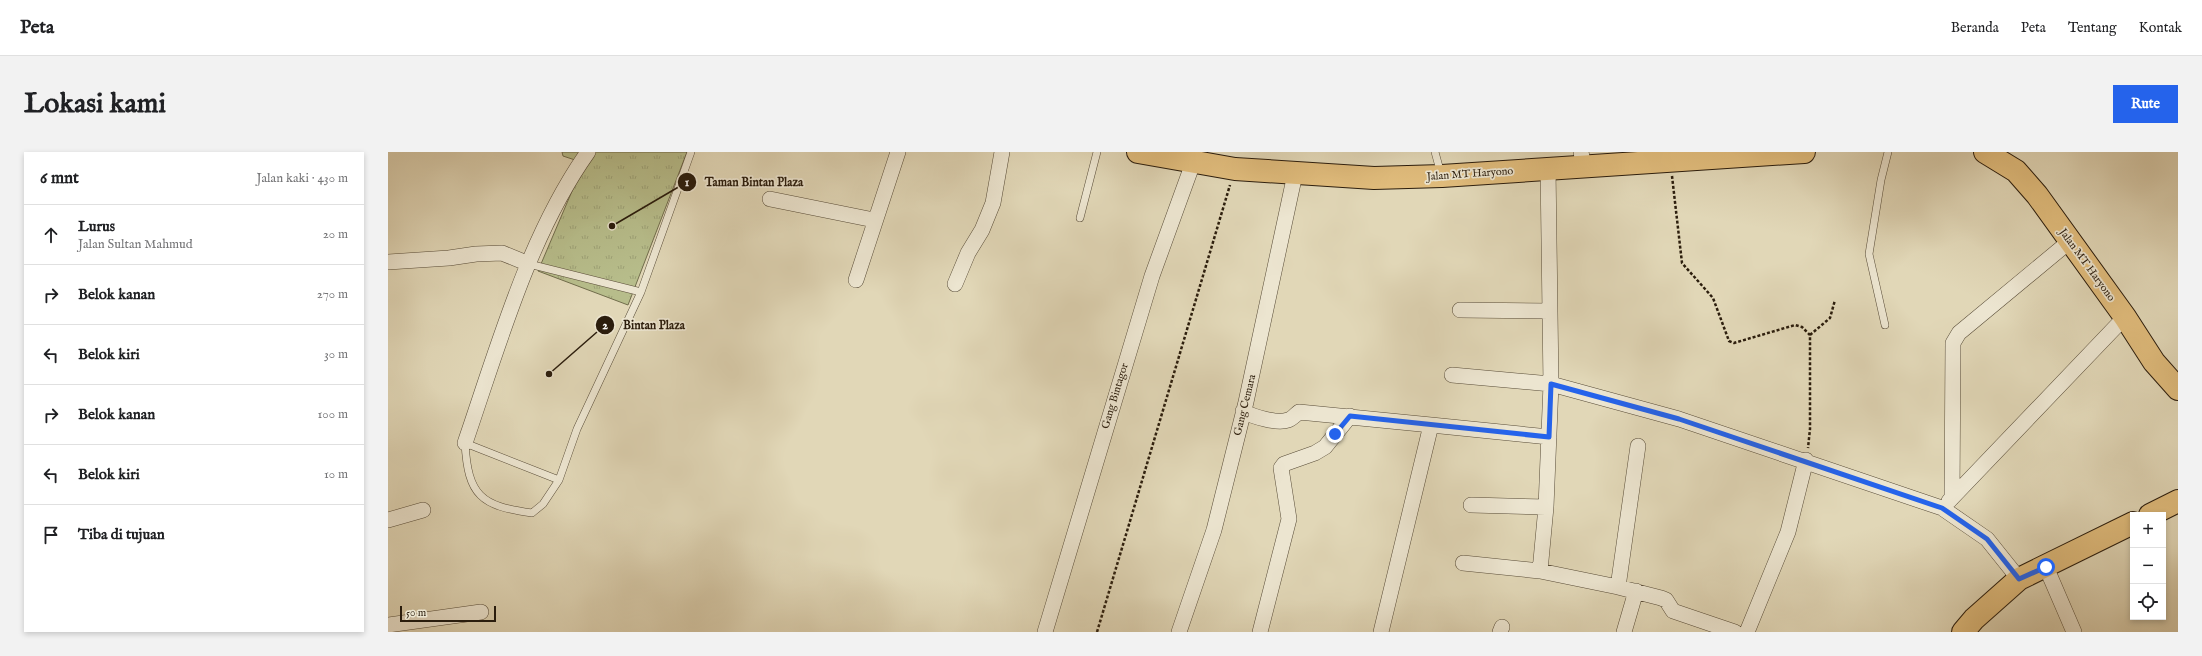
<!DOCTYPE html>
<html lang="id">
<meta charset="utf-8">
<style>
:root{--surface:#fff;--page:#f2f2f2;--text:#202124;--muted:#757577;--line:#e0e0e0;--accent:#2563eb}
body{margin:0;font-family:"IM FELL English",serif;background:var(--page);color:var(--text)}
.controls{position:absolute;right:12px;bottom:12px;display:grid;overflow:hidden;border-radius:0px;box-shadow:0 2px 6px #0003}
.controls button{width:36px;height:36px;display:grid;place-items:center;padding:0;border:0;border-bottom:1px solid var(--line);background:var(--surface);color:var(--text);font:20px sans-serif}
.scale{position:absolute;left:12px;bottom:10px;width:96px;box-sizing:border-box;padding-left:4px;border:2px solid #2b1d0d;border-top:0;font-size:11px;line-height:14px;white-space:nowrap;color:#2b1d0d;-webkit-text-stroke:3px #ece5d0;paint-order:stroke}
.stop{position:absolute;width:12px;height:12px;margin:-9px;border:3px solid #2563eb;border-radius:50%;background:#fff}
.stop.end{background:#2563eb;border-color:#fff;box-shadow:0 1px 4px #0008}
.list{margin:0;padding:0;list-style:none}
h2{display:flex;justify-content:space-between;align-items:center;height:52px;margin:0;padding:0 16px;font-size:17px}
h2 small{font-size:13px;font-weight:400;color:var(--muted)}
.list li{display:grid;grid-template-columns:26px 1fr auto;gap:12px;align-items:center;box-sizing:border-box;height:60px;padding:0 16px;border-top:1px solid var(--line)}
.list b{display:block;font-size:15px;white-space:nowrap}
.list p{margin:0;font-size:13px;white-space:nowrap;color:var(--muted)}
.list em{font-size:13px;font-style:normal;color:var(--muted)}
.icon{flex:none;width:22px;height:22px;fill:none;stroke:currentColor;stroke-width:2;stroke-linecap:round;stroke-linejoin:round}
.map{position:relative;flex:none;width:1790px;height:480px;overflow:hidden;border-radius:0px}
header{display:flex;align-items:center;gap:24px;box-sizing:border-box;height:56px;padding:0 20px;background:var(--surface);border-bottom:1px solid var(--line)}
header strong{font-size:19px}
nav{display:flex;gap:22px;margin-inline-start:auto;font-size:14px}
.intro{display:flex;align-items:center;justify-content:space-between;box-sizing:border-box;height:96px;padding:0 24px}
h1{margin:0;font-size:28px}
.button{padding:10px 18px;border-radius:0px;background:var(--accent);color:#fff;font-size:14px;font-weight:700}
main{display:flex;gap:24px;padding:0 24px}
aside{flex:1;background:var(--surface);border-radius:0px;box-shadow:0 2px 6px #0003}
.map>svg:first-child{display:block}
</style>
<header>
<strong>Peta</strong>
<nav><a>Beranda</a><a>Peta</a><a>Tentang</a><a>Kontak</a></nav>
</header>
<div class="intro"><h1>Lokasi kami</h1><a class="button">Rute</a></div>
<main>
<aside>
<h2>6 mnt<small>Jalan kaki · 430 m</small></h2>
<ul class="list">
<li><svg class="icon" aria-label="ahead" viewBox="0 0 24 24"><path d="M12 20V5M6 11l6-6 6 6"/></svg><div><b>Lurus</b><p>Jalan Sultan Mahmud</p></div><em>20 m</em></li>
<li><svg class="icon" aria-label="right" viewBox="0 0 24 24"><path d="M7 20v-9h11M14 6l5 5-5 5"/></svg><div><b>Belok kanan</b></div><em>270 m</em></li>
<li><svg class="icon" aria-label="left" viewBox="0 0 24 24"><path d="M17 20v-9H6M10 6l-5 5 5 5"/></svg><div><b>Belok kiri</b></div><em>30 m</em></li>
<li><svg class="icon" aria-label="right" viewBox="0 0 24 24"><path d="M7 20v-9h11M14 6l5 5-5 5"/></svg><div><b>Belok kanan</b></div><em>100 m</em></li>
<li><svg class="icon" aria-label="left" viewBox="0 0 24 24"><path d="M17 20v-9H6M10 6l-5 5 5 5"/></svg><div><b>Belok kiri</b></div><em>10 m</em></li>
<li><svg class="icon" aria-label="arrive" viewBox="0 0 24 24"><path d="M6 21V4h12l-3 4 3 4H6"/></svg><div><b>Tiba di tujuan</b></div></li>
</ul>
</aside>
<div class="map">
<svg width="1790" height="480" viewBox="0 0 1790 480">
<defs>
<pattern id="park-tufts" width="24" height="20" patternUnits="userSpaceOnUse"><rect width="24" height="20" fill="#b7bd8b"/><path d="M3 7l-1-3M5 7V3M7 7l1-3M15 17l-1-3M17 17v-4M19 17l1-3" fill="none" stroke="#9ea277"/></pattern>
</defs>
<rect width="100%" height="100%" fill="#e1d7b7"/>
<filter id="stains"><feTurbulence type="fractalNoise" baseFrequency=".005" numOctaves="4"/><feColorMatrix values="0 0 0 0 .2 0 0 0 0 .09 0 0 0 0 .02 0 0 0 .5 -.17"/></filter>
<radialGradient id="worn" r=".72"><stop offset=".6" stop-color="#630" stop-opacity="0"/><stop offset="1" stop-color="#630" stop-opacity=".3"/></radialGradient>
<path fill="url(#park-tufts)" stroke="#716d4c" d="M174,0H299L240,153L150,119L196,11L175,4Z"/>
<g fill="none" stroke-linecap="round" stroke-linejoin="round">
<defs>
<path id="service" d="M1047,0L1053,22
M692,66L709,0
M141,112L253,140
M1497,173L1481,102L1493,28L1500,0
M171,328L77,291C80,344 93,354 144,361L155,352L171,328L189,277L253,140L303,0"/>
<path id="minor" d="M1193,0L1196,15
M382,47L486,68
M0,110L61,106L88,102L114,101L141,112
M468,128L510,0
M567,132L580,101L594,78L605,51L614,0
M1072,158L1162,159
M1064,223L1163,232L1291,267L1554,356L1599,387L1631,427
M855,259C865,265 890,272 900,268C904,267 908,262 911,260L1043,273
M77,291C110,195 141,83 200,0
M1564,346L1565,191L1571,181L1682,89
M1561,349L1737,165
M1083,353L1158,355
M0,368L35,358
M1075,411L1152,419L1230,435L1273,446L1278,448L1285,459L1347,480
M1658,415L1686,480
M1152,419L1158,355L1163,232L1160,16
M1230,435L1250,294
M0,473L93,460
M657,480L764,124L805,11
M791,480L826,378L858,250L907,22
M872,480L901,367L893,316L896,312L927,301L937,295L962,264
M993,480L1043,273L1161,285
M1112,480L1114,475
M1236,480L1248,439
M1359,480L1400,380L1418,308"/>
<path id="primary" d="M750,0L847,17L986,26L1054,24L1416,0
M1597,0L1628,19L1649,43L1737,165L1766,210L1790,237
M1762,363L1790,349
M1575,480L1586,467L1631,427L1745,371"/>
</defs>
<use href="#service" stroke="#584c38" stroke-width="8"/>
<use href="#minor" stroke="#584c38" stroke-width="16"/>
<use href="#primary" stroke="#2b1d0d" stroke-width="24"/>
<path stroke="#2b1d0d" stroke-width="2.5" stroke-dasharray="3 2" stroke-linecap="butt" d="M1284,24L1294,111L1325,146L1341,189L1346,191L1407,173L1414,175L1422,183V277L1420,296
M1422,183L1442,166L1447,148
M709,480L842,33"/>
<use href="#service" stroke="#ece5d0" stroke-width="7"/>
<use href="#minor" stroke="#ece5d0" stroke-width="15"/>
<use href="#primary" stroke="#e0bc7c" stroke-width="22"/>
</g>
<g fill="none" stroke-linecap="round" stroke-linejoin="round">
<path stroke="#2563eb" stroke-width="5" d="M947,282L962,264L1161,285L1163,232L1291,267L1554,356L1599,387L1631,427L1658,415"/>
</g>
<g text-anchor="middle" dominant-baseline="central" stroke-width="3.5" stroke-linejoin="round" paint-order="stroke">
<g font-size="11" fill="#2b1d0d" stroke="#ece5d0">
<text transform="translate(1082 22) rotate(-4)">Jalan MT Haryono</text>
<text transform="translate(1699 113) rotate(54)">Jalan MT Haryono</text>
<text transform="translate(727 244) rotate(-73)">Gang Bintagor</text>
<text transform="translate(857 253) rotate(-76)">Gang Cemara</text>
</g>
</g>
<path fill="none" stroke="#2b1d0d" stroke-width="1.5" d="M224 74L299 30M161 222L217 173"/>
<g fill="#2b1d0d" stroke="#ece5d0" stroke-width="1.5">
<circle cx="224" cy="74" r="4"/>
<circle cx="161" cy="222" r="4"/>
<circle cx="299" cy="30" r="10"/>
<circle cx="217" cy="173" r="10"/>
</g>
<g font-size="12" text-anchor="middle" font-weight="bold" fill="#fff">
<text x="299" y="34">1</text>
<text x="217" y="177">2</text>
</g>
<g font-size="12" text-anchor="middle" font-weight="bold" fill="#2b1d0d" stroke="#ece5d0" stroke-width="3.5" stroke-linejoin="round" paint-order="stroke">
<text x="366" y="34">Taman Bintan Plaza</text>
<text x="266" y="177">Bintan Plaza</text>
</g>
<rect width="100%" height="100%" filter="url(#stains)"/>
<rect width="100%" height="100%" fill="url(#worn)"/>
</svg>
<div class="controls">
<button>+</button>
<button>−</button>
<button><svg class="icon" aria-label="locate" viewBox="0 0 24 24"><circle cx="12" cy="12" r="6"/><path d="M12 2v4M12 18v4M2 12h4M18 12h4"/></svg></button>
</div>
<div class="scale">50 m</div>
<div class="stop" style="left:1658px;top:415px"></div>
<div class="stop end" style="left:947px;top:282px"></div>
</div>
</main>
